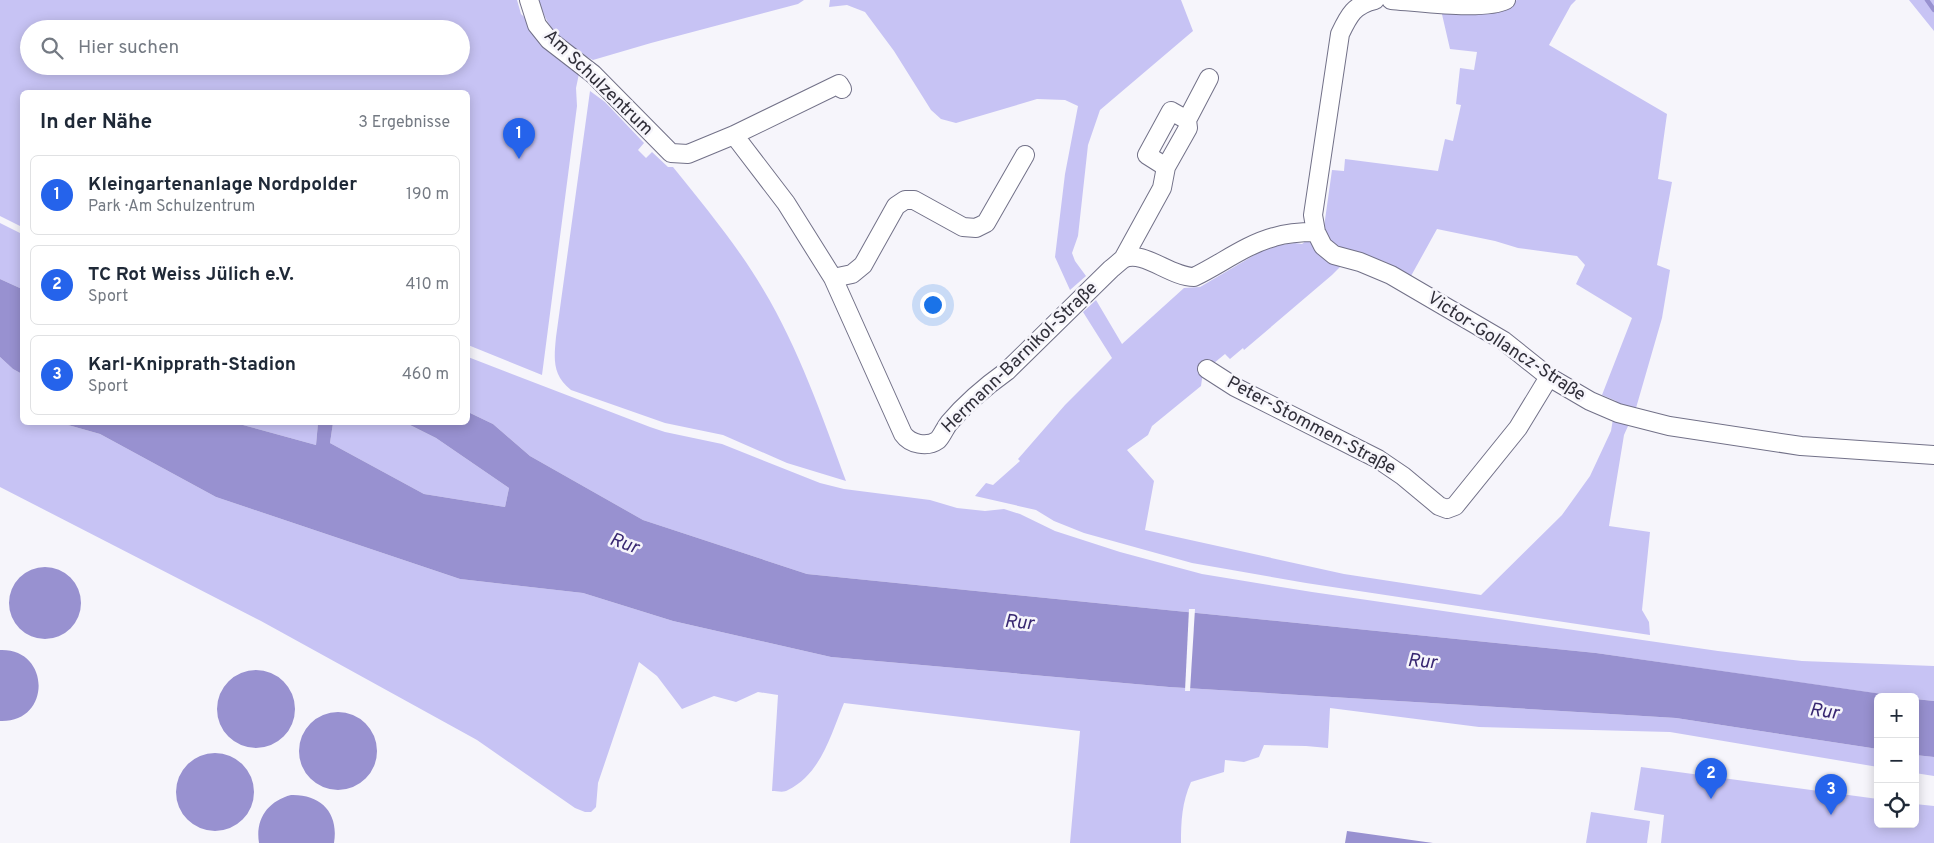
<!DOCTYPE html>
<html lang="de">
<meta charset="utf-8">
<style>
:root{--surface:#fff;--page:#f2f2f3;--text:#1f2937;--muted:#747a83;--line:#e0e1e3;--accent:#2563eb}
body{margin:0;font-family:Overpass,sans-serif;background:var(--page);color:var(--text)}
.controls{position:absolute;right:15px;bottom:15px;display:grid;overflow:hidden;border-radius:8px;box-shadow:0 2px 12px #0003}
.controls button{width:45px;height:45px;display:grid;place-items:center;padding:0;border:0;border-bottom:1px solid var(--line);background:var(--surface);color:var(--text);font:25px sans-serif}
.you{position:absolute;left:932px;top:304px;width:18px;height:18px;margin:-12px;border:4px solid #fff;border-radius:50%;background:#1a73e8;box-shadow:0 0 0 8px #1a73e833}
.badge{display:grid;place-items:center;width:32px;height:32px;border-radius:50%;background:var(--accent);color:#fff;font-size:16px;font-weight:700}
.pin{position:absolute;translate:-50% -41px;filter:drop-shadow(0 1px 2px #0008)}
.pin::after{content:'';position:absolute;top:26px;width:18px;height:15px;background:inherit;clip-path:polygon(0 0,100% 0,50% 100%)}
.list{margin:0;padding:0;list-style:none}
h2{display:flex;justify-content:space-between;align-items:center;height:65px;margin:0;padding:0 20px;font-size:21px}
h2 small{font-size:16px;font-weight:400;color:var(--muted)}
.list li{display:grid;grid-template-columns:32px 1fr auto;gap:15px;align-items:center;box-sizing:border-box;height:80px;margin:0 10px 10px;padding:0 10px;border:1px solid var(--line);border-radius:8px}
.list b{display:block;font-size:19px;white-space:nowrap}
.list p{margin:0;font-size:16px;white-space:nowrap;color:var(--muted)}
.list em{font-size:16px;font-style:normal;color:var(--muted)}
.icon{flex:none;width:28px;height:28px;fill:none;stroke:currentColor;stroke-width:2;stroke-linecap:round;stroke-linejoin:round}
.map{position:relative;flex:none;width:1934px;height:843px;overflow:hidden}
.search{position:absolute;background:var(--surface);box-shadow:0 2px 12px #0003;left:20px;top:20px;width:450px;height:55px;display:flex;align-items:center;gap:12px;box-sizing:border-box;padding:0 18px;border-radius:28px;color:var(--muted);font-size:19px}
.panel{position:absolute;background:var(--surface);box-shadow:0 2px 12px #0003;left:20px;top:90px;width:450px;height:335px;border-radius:8px}
.map>svg:first-child{display:block}
</style>
<div class="map">
<svg width="1934" height="843" viewBox="0 0 1934 843">
<rect width="100%" height="100%" fill="#f6f5fb"/>
<path fill="#c7c3f4" fill-rule="evenodd" d="M0,0H517L521,14L580,69L576,88L577,106L542,375L468,345V92H22V227L0,216ZM29,29H461V66H29Z
M539,0H804L798,4L651,43L593,60C565,45 548,33 539,0Z
M830,0H1181L1193,31L1100,110L1088,145L1078,236L1072,253L1075,261L1086,276L1070,290L1055,257L1065,174L1078,106L1065,100L1037,99L956,123L941,119L931,110L894,51L865,12L847,5L829,7Z
M1517,0H1576L1571,5L1549,45L1667,114L1658,179L1672,182L1657,265L1670,270L1662,318L1636,408L1624,435L1609,526L1650,532L1642,610L1649,622L1650,635L1306,583L1192,563L1084,533L1054,521L1036,510L975,496L986,483L993,485L1020,461L1018,459L1065,405L1112,358L1083,312L1096,300L1122,344L1184,288L1200,287L1263,250L1280,245L1295,243L1302,244L1324,227L1332,170L1344,171L1345,159L1438,171L1445,139L1453,141L1461,105L1456,104L1460,68L1474,70L1477,52L1450,49L1441,10L1503,8ZM1437,229L1495,241L1518,248L1577,256L1585,265L1576,284L1632,318L1602,395L1616,401L1611,431L1590,476L1562,515L1481,595L1344,574L1145,530L1154,481L1127,450L1148,435L1152,426L1201,386L1203,372L1225,354L1230,359L1243,348L1244,350L1332,275L1353,254L1383,261L1411,276Z
M1909,0H1934V31Z
M590,91L605,102L644,143L638,150L646,158L652,152L668,167H673C705,207 737,245 763,289C799,349 822,416 846,481L787,463L723,435L665,423L571,390C552,375 554,359 556,337Z
M0,223L22,234V289L0,279Z
M0,357L13,369L22,374V422L61,423L100,434L216,497L460,579L583,593L673,621L831,657L1169,687L1676,718L1878,749V767L1670,732L1479,727L1330,708L1328,748L1306,746L1264,745L1259,757L1244,762L1225,760L1224,772L1191,782C1182,802 1181,821 1181,843H1070L1080,731L844,703C831,734 821,774 788,790C784,793 777,791 772,791L778,695L758,692L736,702L714,696L682,709L657,676L639,662L598,783L596,807L591,812H585L575,808L477,740L261,621L0,487Z
M468,357L650,427L665,432L722,444L820,483L844,489L930,500L957,508L985,511L1004,509L1020,514L1055,531L1120,552L1202,574L1312,592L1718,651L1802,661L1934,666V701L1915,699V697H1902L1596,653L807,574L643,520L530,456L493,424L468,412Z
M241,423H318L316,445L243,425Z
M333,423H406L436,438L509,488L505,507L424,494L330,443Z
M1915,755L1934,757V776L1915,773Z
M1641,767L1878,799V824H1915V804L1934,806V843H1661L1664,815L1634,810Z
M1591,812L1650,821L1647,843H1586Z"/>
<path fill="#9891d0" d="M0,279L22,289V374L13,369L0,357Z
M468,412L493,424L530,456L643,520L807,574L1596,653L1903,697H1878V749L1676,718L1169,687L831,657L673,621L583,593L460,579L216,497L100,434L61,423H241L243,425L316,445L318,423H333L330,443L424,494L505,507L509,488L436,438L406,423L468,422Z
M9 603a36 36 0 1 1 72 0a36 36 0 1 1-72 0Z
M0,650C51,648 52,723 0,721Z
M217 709a39 39 0 1 1 78 0a39 39 0 1 1-78 0Z
M1915,699L1934,701V757L1915,755Z
M299 751a39 39 0 1 1 78 0a39 39 0 1 1-78 0Z
M176 792a39 39 0 1 1 78 0a39 39 0 1 1-78 0Z
M291,795C321,794 339,813 334,843H259C255,819 268,801 291,795Z
M1347,831L1433,843H1345Z"/>
<path fill="#f6f5fb" d="M1189,609H1195L1190,691H1185Z"/>
<g fill="none" stroke-linecap="round" stroke-linejoin="round">
<path stroke="#9891d0" stroke-width="4.5" d="M1927,0L1934,10"/>
<defs>
<path id="street" d="M529,0L537,25L549,40L593,74L671,153L688,154L734,135L839,84L842,89
M1375,0C1354,5 1349,15 1340,34L1313,215L1316,232L1323,246L1334,255L1360,262L1391,275L1504,341L1549,377L1590,401L1618,413L1669,426L1801,446L1934,455
M1391,0C1417,2 1485,11 1506,0
M734,135L786,203L833,278L903,434C910,444 927,448 938,440C942,436 945,428 949,423C965,404 986,386 1007,371L1111,269C1115,266 1119,262 1123,259C1143,249 1170,277 1194,277C1221,264 1245,245 1274,237C1287,233 1302,232 1316,232
M1166,167L1147,155L1171,111L1187,120
M1123,259L1162,188L1166,167L1188,128L1187,120L1209,78
M833,278L852,274L863,265L896,206L905,200H914L963,227L976,228L986,223L1025,155
M1207,369L1235,387L1378,459L1403,476L1439,506L1447,509L1455,506L1518,428L1549,377"/>
</defs>
<use href="#street" stroke="#727188" stroke-width="20"/>
<use href="#street" stroke="#fff" stroke-width="18"/>
</g>
<g text-anchor="middle" dominant-baseline="central" stroke-width="5" stroke-linejoin="round" paint-order="stroke">
<g font-size="18" fill="#302f39" stroke="#f6f5fb">
<text transform="translate(598 83) rotate(44)">Am Schulzentrum</text>
<text transform="translate(1506 347) rotate(33)">Victor-Gollancz-Straße</text>
<text transform="translate(1020 358) rotate(-44)">Hermann-Barnikol-Straße</text>
<text transform="translate(1311 426) rotate(28)">Peter-Stommen-Straße</text>
</g>
<g font-size="19" font-style="italic" fill="#382771" stroke="#f6f5fb">
<text transform="translate(624 544) rotate(20)">Rur</text>
<text transform="translate(1019 623) rotate(5)">Rur</text>
<text transform="translate(1422 662) rotate(5)">Rur</text>
<text transform="translate(1824 712) rotate(8)">Rur</text>
</g>
</g>
</svg>
<div class="controls">
<button>+</button>
<button>−</button>
<button><svg class="icon" aria-label="locate" viewBox="0 0 24 24"><circle cx="12" cy="12" r="6"/><path d="M12 2v4M12 18v4M2 12h4M18 12h4"/></svg></button>
</div>
<div class="you"></div>
<div class="pin badge" style="left:519px;top:159px">1</div>
<div class="pin badge" style="left:1711px;top:799px">2</div>
<div class="pin badge" style="left:1831px;top:815px">3</div>
<div class="search"><svg class="icon" aria-label="search" viewBox="0 0 24 24"><circle cx="10" cy="10" r="6"/><path d="M15 15l6 6"/></svg>Hier suchen</div>
<section class="panel">
<h2>In der Nähe<small>3 Ergebnisse</small></h2>
<ul class="list">
<li><span class="badge">1</span><div><b>Kleingartenanlage Nordpolder</b><p>Park · Am Schulzentrum</p></div><em>190 m</em></li>
<li><span class="badge">2</span><div><b>TC Rot Weiss Jülich e.V.</b><p>Sport</p></div><em>410 m</em></li>
<li><span class="badge">3</span><div><b>Karl-Knipprath-Stadion</b><p>Sport</p></div><em>460 m</em></li>
</ul>
</section>
</div>
